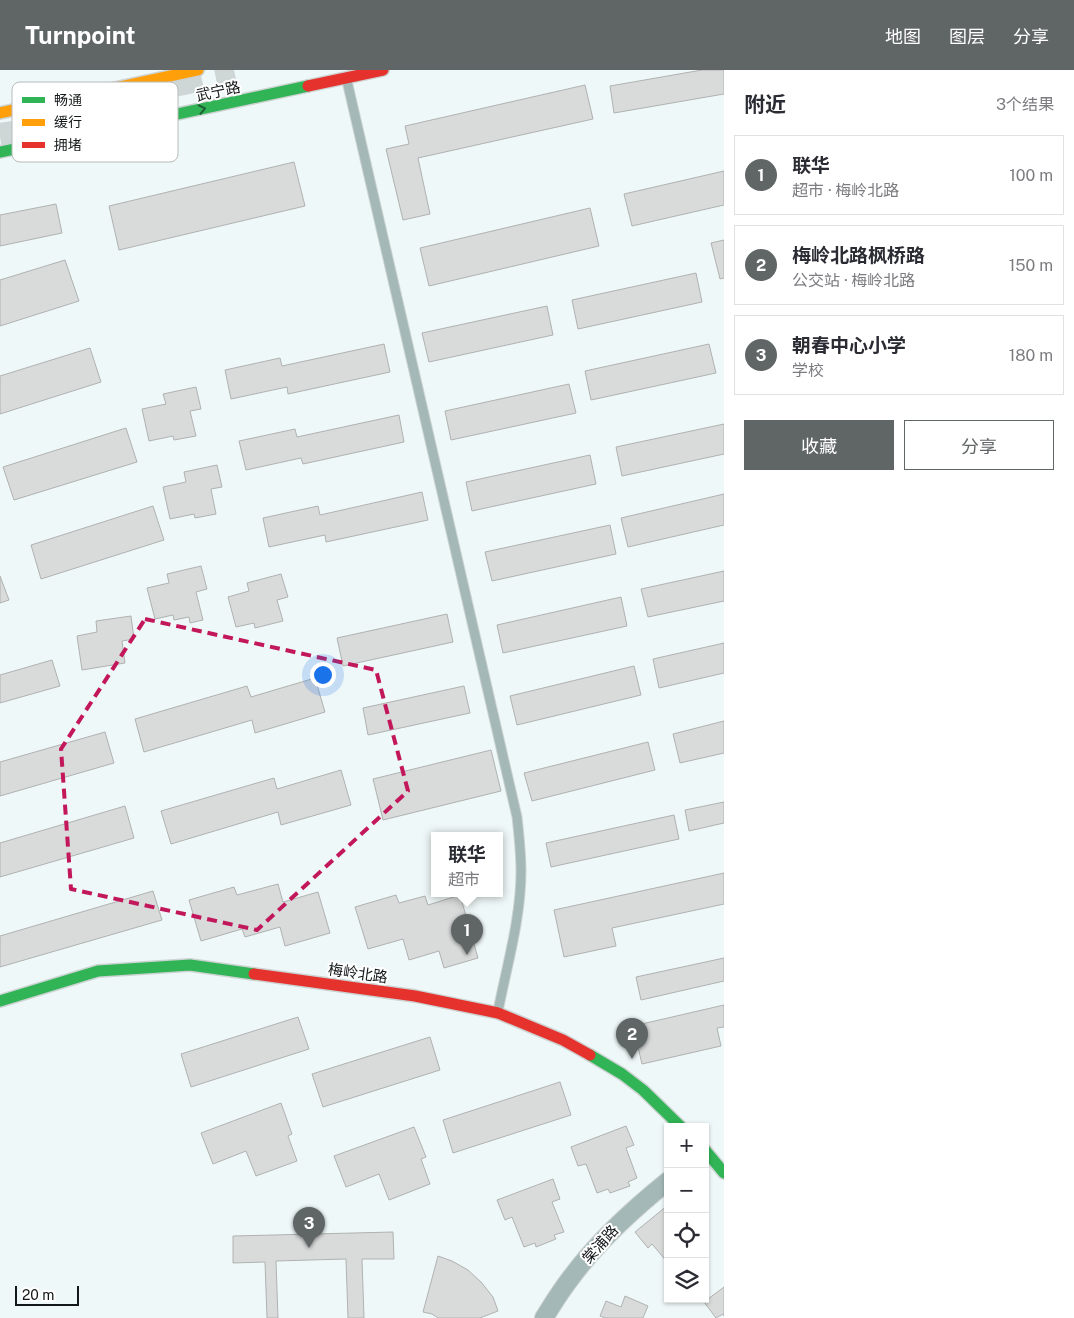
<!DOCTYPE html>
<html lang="zh">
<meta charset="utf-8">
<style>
:root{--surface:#fff;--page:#f2f2f3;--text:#2b2b33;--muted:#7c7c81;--line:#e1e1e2;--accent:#606666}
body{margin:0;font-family:"Public Sans","Noto Sans SC",sans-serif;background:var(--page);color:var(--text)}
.controls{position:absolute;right:15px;bottom:15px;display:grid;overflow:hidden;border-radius:0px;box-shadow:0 1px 4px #0004}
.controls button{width:45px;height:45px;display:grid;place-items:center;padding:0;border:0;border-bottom:1px solid var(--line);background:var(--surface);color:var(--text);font:25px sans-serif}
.scale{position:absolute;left:15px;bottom:12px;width:64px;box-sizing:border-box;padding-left:5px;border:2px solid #131818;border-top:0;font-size:14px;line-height:18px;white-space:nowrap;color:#131818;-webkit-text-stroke:4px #fff;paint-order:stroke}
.you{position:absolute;left:322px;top:604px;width:18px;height:18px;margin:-12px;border:4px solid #fff;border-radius:50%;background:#1a73e8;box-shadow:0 0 0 8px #1a73e833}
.badge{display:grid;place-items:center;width:32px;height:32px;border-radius:50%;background:var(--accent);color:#fff;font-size:16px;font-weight:700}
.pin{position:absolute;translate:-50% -41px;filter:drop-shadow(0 1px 2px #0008)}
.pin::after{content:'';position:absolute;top:26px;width:18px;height:15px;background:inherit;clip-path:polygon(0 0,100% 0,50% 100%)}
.popup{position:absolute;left:431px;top:762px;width:72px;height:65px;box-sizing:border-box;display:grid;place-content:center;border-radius:0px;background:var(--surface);filter:drop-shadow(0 1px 4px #0005);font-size:16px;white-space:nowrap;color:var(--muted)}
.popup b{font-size:19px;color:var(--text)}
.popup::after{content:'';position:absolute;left:50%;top:100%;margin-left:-10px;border:10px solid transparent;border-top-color:var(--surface)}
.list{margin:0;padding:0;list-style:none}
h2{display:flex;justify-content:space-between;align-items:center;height:65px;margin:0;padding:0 20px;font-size:21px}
h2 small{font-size:16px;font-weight:400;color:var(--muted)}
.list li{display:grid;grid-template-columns:32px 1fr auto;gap:15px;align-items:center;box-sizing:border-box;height:80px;margin:0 10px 10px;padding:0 10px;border:1px solid var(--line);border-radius:0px}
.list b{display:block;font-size:19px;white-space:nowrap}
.list p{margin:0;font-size:16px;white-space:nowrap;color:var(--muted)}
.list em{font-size:16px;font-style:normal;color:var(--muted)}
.actions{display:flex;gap:10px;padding:15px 20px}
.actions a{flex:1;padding:11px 0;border:1px solid var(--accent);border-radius:0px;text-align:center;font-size:18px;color:var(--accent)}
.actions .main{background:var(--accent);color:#fff}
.icon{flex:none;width:28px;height:28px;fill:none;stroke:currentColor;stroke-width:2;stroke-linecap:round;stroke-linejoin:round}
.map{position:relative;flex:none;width:724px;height:1248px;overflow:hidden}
header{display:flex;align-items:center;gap:30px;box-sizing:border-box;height:70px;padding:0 25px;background:var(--accent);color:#fff}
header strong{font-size:24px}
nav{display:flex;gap:28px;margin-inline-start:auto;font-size:18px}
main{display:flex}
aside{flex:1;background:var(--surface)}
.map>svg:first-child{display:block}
</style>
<header>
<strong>Turnpoint</strong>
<nav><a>地图</a><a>图层</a><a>分享</a></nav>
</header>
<main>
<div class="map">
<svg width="724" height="1248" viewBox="0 0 724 1248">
<rect width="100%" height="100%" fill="#eff8f8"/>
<path fill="#d9dada" stroke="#b0b2b2" d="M702,0H724V24L614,43L610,16Z
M585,15L593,49L418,88L430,144L403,150L386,79L409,74L405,56Z
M294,92L305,136L119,180L109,136Z
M724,101V135L632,156L624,124Z
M56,134L62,163L0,176V145Z
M590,138L599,176L429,216L420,178Z
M724,170V208L720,209L711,173Z
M65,190L79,231L0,256V210Z
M696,203L702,232L578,259L572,230Z
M547,236L553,265L429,292L422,263Z
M384,274L390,302L288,324L287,317L231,329L225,300L280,288L282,296Z
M709,274L716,303L591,330L585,301Z
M90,278L101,312L0,344V306Z
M569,314L576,343L451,370L445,341Z
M196,317L201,339L190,341L196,366L174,370L173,366L149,371L142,339L166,334L163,324Z
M399,345L404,372L303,394L301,388L246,400L239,371L295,359L297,367Z
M724,354V384L622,406L616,377Z
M126,358L137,392L14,430L3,397Z
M590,385L596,414L472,441L466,412Z
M217,395L222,417L211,419L216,444L195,448L194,444L170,449L163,417L186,412L184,402Z
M422,422L428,450L326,472L325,465L269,477L263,448L318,436L320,445Z
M724,424V455L628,477L621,448Z
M153,436L164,470L41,509L31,475Z
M610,455L616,484L492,511L485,482Z
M201,496L207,519L196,522L203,550L190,553L189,547L174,550L173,545L155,549L147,518L169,513L167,504Z
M724,501V531L648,547L641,519Z
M281,504L288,527L277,530L283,551L255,558L254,553L236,557L228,527L249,521L247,513Z
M0,506L9,530L0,533Z
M621,527L627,556L503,583L497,555Z
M447,544L453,572L343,596L337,568Z
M131,546L134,569L122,571L125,593L82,600L77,566L97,562L96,551Z
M724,573V603L659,618L653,589Z
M52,590L60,616L0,633V605Z
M634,596L641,625L517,655L510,626Z
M315,608L325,642L255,663L252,650L144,682L135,649L247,616L251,627Z
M464,616L470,643L368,665L363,638Z
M724,651V683L680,693L673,664Z
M105,662L114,693L0,726V692Z
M648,672L655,700L532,731L524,703Z
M491,680L501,721L383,750L373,709Z
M341,700L351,735L281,755L278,742L171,774L161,741L274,708L277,719Z
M724,732V753L689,761L685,740Z
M125,736L134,768L0,807V773Z
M674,745L679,769L551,797L546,773Z
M724,803V834L612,858L616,876L564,887L554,840Z
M278,814L283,832L318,822L330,863L285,876L280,857L245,867L242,859L201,871L189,830L234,817L237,825Z
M153,821L162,850L0,897V866Z
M396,825L399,833L425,826L428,835L460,825L478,888L444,898L439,881L409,890L403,869L368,879L355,837Z
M724,888V911L641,930L636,907Z
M724,935V957L717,958L721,976L642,994L633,956Z
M298,947L309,979L191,1017L181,984Z
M430,967L440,1000L323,1037L312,1004Z
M560,1012L571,1045L453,1083L443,1050Z
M281,1033L292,1064L288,1066L297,1091L256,1106L246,1081L213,1094L201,1063Z
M626,1056L634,1075L626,1078L637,1108L628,1112L630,1116L610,1123L608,1119L597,1123L586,1094L578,1096L571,1077Z
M414,1057L426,1087L421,1089L430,1114L389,1130L379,1104L346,1117L334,1086Z
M553,1109L560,1129L552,1132L564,1162L554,1165L556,1169L536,1177L535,1173L524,1177L512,1147L505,1150L497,1130Z
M668,1135V1193L652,1174L648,1178L635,1162Z
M393,1162L394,1189H362L364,1248H348L346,1189L276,1191L278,1248H267L265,1192L233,1193V1166Z
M438,1186L452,1191L468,1200L481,1212L493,1227L498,1241L480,1248H438L432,1244L423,1242Z
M724,1217V1246L723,1244L716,1248L704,1232Z
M625,1226L648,1236L643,1248H605L600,1246L606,1231L621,1237Z"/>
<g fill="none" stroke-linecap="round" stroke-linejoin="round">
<path stroke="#ced6d6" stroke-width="28" stroke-dasharray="28 14" stroke-linecap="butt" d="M174,13L234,0
M0,67L53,59"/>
<defs>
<path id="lane" d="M347,11L517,747C519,765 521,783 521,801C521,848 507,895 498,941"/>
<path id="street" d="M544,1248C552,1235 560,1222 570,1209C597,1172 632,1140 668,1111"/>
<path id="fast" d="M0,82L308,16
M0,931L98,901L190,895L254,904
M590,985L622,1004L643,1020L681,1057
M705,1080L724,1103"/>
<path id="slow" d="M0,43L198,0"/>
<path id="jam" d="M308,16L383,0
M254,904L415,926L498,943L563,970L590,985"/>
</defs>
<use href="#lane" stroke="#cdd3d3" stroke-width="11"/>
<use href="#street" stroke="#cdd3d3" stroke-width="20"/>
<use href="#fast" stroke="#cdd3d3" stroke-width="14"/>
<use href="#slow" stroke="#cdd3d3" stroke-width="14"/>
<use href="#jam" stroke="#cdd3d3" stroke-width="14"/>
<use href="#lane" stroke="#a4b8b8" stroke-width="9"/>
<use href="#street" stroke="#a4b8b8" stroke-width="18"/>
<use href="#fast" stroke="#30b455" stroke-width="11"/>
<use href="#slow" stroke="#ff9f0a" stroke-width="11"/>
<use href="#jam" stroke="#e5322d" stroke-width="11"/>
</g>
<defs><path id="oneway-chevron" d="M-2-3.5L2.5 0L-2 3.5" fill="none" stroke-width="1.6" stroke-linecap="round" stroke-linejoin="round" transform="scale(1.25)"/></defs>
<use stroke="#205e33" href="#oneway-chevron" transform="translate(202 39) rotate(-12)"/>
<path fill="none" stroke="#c2185b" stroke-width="4" stroke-dasharray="10 6" stroke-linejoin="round" d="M145,549L376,600L408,721L257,860L71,819L61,679Z"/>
<g text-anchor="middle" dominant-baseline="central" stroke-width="4" stroke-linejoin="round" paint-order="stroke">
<g font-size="15" fill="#131818" stroke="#fff">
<text transform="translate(218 21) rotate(-12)">武宁路</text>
<text transform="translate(358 903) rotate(8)">梅岭北路</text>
<text transform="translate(600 1174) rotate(-48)">棠浦路</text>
</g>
</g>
<rect x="12" y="12" width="166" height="80" rx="8" fill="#fff" stroke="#b8baba" stroke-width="1"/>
<rect x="22" y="27" width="23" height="6" fill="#30b455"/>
<rect x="22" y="49" width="23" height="7" fill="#ff9f0a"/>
<rect x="22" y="72" width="23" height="6" fill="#e5322d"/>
<g font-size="14" fill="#131818">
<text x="54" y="35">畅通</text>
<text x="54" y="57">缓行</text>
<text x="54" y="80">拥堵</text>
</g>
</svg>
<div class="controls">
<button>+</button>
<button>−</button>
<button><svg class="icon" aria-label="locate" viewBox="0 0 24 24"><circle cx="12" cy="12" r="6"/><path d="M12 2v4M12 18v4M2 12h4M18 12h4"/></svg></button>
<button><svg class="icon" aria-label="layers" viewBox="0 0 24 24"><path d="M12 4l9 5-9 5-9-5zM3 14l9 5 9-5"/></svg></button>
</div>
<div class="scale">20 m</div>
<div class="you"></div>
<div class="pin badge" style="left:467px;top:885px">1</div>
<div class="popup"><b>联华</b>超市</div>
<div class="pin badge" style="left:632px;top:989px">2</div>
<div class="pin badge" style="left:309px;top:1178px">3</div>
</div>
<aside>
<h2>附近<small>3个结果</small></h2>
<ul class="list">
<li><span class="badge">1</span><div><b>联华</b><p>超市 · 梅岭北路</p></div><em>100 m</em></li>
<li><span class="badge">2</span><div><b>梅岭北路枫桥路</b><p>公交站 · 梅岭北路</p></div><em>150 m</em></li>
<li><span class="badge">3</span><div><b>朝春中心小学</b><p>学校</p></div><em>180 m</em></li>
</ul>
<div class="actions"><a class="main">收藏</a><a>分享</a></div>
</aside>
</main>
